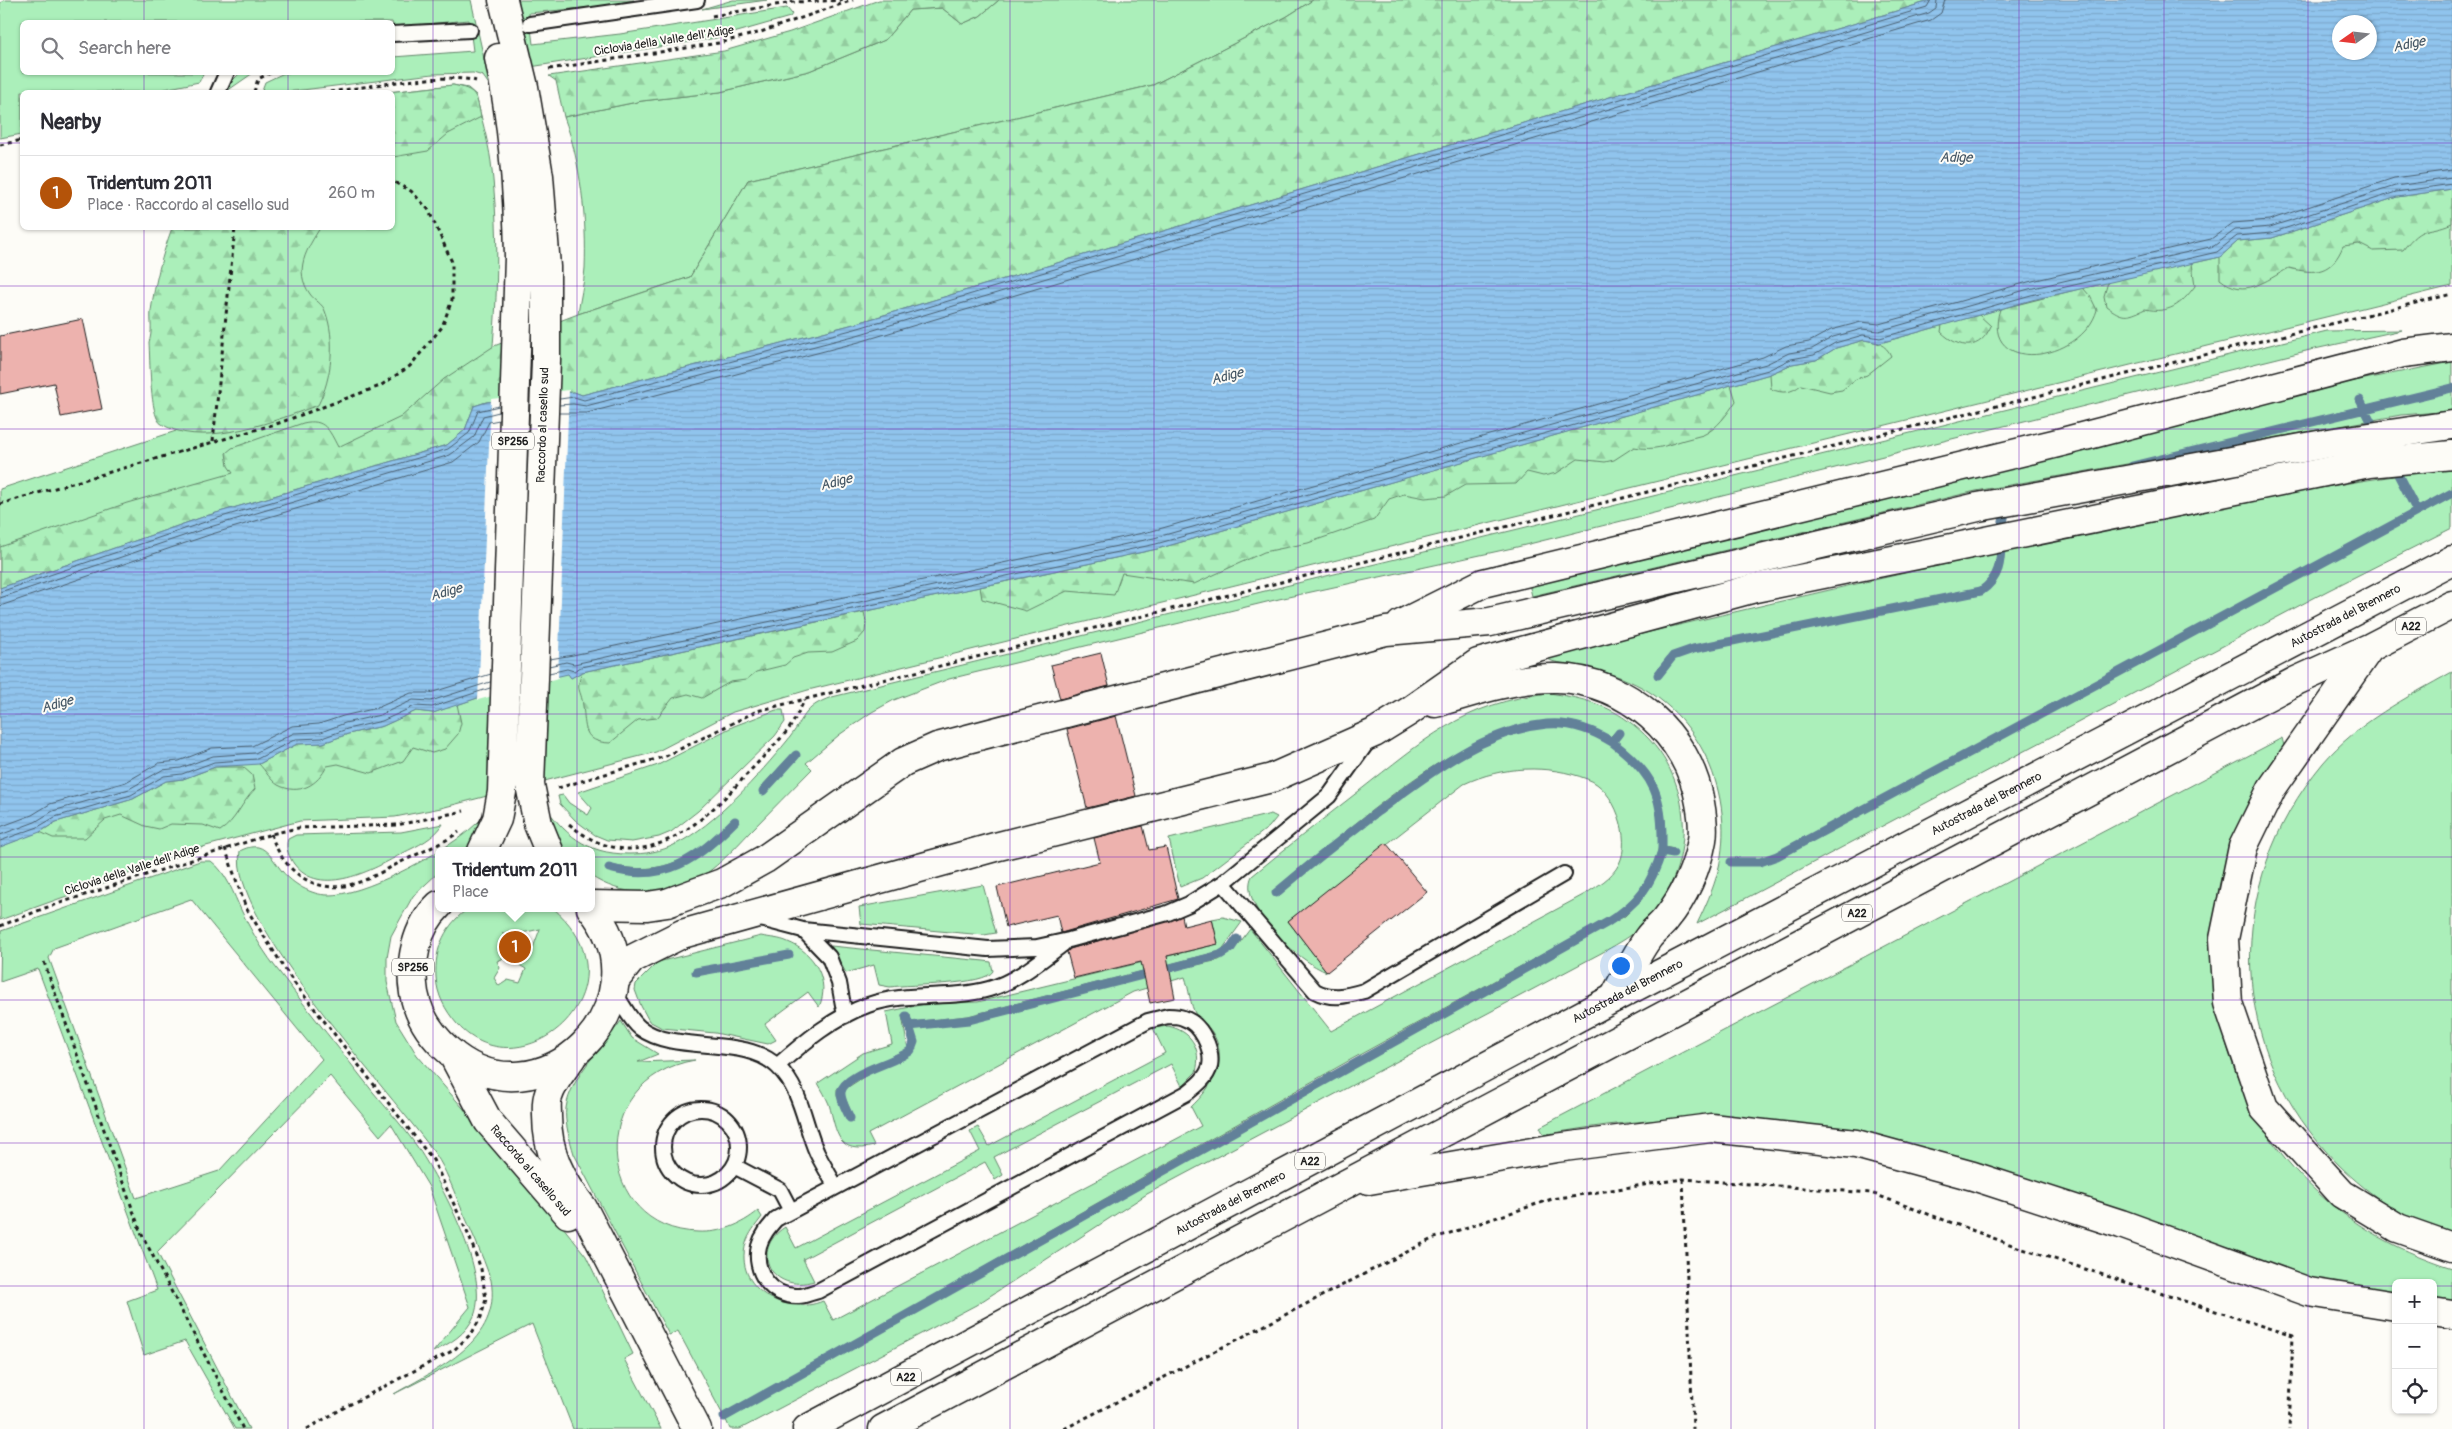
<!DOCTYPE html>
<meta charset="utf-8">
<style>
:root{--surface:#fff;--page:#f7f7f7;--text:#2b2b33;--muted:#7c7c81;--line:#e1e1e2;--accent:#b45309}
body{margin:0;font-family:Pangolin,sans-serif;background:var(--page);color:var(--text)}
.controls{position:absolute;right:15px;bottom:15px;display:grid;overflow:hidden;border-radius:8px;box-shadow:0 1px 4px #0004}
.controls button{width:45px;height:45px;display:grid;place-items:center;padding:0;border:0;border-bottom:1px solid var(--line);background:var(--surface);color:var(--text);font:25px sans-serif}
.compass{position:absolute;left:2332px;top:15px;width:45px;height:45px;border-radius:50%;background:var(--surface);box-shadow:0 1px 4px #0004;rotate:256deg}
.you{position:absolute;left:1620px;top:965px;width:18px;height:18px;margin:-12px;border:4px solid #fff;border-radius:50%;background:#1a73e8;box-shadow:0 0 0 8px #1a73e833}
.badge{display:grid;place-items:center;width:32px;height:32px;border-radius:50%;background:var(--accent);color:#fff;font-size:16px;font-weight:700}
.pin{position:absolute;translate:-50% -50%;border:2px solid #fff;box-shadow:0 1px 5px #0006}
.popup{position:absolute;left:435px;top:847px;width:160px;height:65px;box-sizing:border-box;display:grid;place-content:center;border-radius:8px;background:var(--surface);filter:drop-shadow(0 1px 4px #0005);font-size:16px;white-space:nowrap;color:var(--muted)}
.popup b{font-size:19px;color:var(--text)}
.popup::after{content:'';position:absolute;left:50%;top:100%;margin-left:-10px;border:10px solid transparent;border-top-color:var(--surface)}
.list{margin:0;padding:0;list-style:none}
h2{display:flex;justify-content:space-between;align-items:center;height:65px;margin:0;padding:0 20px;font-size:21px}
h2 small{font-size:16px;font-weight:400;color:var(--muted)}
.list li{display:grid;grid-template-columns:32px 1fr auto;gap:15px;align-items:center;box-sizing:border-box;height:75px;padding:0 20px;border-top:1px solid var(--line)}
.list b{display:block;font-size:19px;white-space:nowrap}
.list p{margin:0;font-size:16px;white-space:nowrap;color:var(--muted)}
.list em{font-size:16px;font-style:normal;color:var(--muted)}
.icon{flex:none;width:28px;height:28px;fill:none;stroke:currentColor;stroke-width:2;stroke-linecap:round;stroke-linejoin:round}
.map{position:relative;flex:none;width:2452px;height:1429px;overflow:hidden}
.search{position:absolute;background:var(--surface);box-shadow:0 1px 4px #0004;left:20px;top:20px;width:375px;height:55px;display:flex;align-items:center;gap:12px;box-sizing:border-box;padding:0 18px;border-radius:8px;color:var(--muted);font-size:19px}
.panel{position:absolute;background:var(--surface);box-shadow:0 1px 4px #0004;left:20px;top:90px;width:375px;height:140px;border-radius:8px}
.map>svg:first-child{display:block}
</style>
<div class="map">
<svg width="2452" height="1429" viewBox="0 0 2452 1429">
<defs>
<pattern id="forest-firs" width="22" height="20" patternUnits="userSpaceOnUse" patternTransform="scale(1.25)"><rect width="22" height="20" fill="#abefba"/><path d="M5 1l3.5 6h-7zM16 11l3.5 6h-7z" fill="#93cc9f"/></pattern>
<pattern id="water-rules" width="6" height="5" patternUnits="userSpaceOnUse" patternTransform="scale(1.25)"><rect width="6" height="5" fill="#90c4ed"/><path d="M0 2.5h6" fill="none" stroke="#7ca8cb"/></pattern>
</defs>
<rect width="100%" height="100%" fill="#fdfcf7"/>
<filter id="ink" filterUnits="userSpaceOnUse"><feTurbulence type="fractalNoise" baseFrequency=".02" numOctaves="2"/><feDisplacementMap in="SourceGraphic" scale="10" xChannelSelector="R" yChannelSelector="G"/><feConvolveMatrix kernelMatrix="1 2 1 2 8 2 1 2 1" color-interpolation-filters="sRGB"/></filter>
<g filter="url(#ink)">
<path fill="#abefba" stroke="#64866b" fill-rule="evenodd" d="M5,0H471L490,86L483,76L473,73L433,74L286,92H264L262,90L265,82L284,73L392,72L393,57L473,51L469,20L393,27L392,22H22V72L204,73L199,82L150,92H22V134L0,138V3Z
M513,0H634L604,6L529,13L533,44L620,34L787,8L792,14L790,17L716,38L530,67Z
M733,0H767L702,9Z
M999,0H1313L1286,17L1153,85L748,180L690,277L578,314C580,299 584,284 585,268C587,220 581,162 564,117L642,101L720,92L809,71L885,40L910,10L942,8L962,24L980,16Z
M241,72L253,73L227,91L232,81Z
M453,85L468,88L476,95C481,117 488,140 491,162C501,242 497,323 487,402L0,588V489L176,431L218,228H392V92H388Z
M2452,189V286L808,690L733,712L656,752L441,808L395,817L300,821L206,846L0,920V847L166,781L433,713L507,688L568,673L571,678L582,672L1157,549L1770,374L1836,348L1880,343L2032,300L2220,257L2238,241Z
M2402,330L2310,350L1517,547L1279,599L949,679L894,700L872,712L839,735L806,763L812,769C791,790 771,811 750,832C733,850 715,870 693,882C662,898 620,896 591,876V851H562L541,801C564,834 586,854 628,854C645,854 660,852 676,844C714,826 760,774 787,741C805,719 802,707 832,697L2327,331ZM793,753L798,758L765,794L760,788ZM733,819L737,823C697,859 666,889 609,870L610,865C666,877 694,858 733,819Z
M2452,362V411L2401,415L1976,491L1532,596L1529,584L2344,383Z
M2439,470H2452V528L2327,591L1697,924C1705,907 1713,890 1718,871C1737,796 1700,712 1629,681C1610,672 1590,669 1570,664C1563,663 1554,663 1548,659L1549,656C1745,609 1940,563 2138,524C2238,504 2337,482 2439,470Z
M2452,672V1235C2408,1222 2370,1196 2338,1164C2226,1051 2222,885 2323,763C2358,722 2406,698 2452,672Z
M1549,693C1576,697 1604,703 1627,720C1696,768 1701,863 1645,923C1634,935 1619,943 1605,951L1147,1194L976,1305L740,1429H730L726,1420L1108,1202L1625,916C1644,898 1657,879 1664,853L1672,854L1674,849L1665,847C1669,798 1653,771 1616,741L1621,735L1617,730L1610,737C1596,730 1581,722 1564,721C1471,716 1364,819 1294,873L1275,890L1278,894C1311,865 1346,838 1382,812C1430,776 1485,732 1548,726C1571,724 1596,733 1615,747C1675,793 1675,867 1616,914L1352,1059L723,1415L678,1331L669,1335L574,1154C570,1140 564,1122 566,1108C570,1078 603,1046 621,1021L632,1038L658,1054L638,1062L695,1060C584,1079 595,1230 698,1232C721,1233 741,1225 758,1211L762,1217C756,1225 749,1233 746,1243C733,1288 785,1317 823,1301L833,1320L1201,1126L1191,1107C1212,1087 1230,1060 1212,1032C1208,1025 1201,1021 1196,1015C1190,1005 1189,988 1185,977L1133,992L868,1134L874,1146C837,1155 837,1133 829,1104C826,1097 822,1090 818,1083L863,1053L892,1044L886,1012L925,1004L978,1002L1218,944L1212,919L1223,917L1242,922L1221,951L968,1016L911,1022L910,1015L902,1016L908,1049L867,1068L837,1089V1096L848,1119L853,1117L844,1095L845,1089L870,1073L912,1053L916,1044L912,1028L931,1025L964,1023L1130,980L1219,960L1238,945L1250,929L1331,1031L1585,894C1597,886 1612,878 1619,864C1632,839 1615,788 1587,779C1548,764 1502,766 1464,784L1288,921L1327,972C1300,963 1237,906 1252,876C1287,847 1323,819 1359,791C1424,740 1463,703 1549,693Z
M776,710H783L785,722L775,736L698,811L671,832L659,837L632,842L607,840L595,835L575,820L560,804L558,796L563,795L569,803L588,815L592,808L578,792L658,765L734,726Z
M2282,738L2284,746C2259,785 2236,825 2223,871C2213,902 2216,936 2217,968C2218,984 2217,1002 2220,1018C2246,1143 2331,1230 2452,1268V1305L2433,1303V1283H2396V1297L2330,1284L1712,1118C1655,1119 1600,1124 1544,1135L1540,1127Z
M1271,814L1277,817L1269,827L1202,878L1180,887L1169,839Z
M486,815L474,841L466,851H439V872L413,896L391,936L387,958V982L396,1021L417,1055L528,1183L586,1256L633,1354L624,1359L661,1429H573L532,1324L394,1394C438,1368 502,1342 491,1280C482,1254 470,1228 459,1203C452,1187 446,1170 436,1155C395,1096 227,919 240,851C245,848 252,846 258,847C268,849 276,864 282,871C293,884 311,895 328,895C363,896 435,856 463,835C471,829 479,821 486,815Z
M443,824C435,838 417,846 403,853C375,869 320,899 294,864C289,857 285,848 288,839L296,835L401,832Z
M200,861H211C227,873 233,893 242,912C252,933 265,954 280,973C310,1013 342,1052 373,1092C387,1109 403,1126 416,1145C440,1181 491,1274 474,1316C466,1335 450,1343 433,1352L470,1307L429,1187L391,1124L380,1136L330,1076L157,1252L249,1429H235L185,1341L144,1355L127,1301L157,1290L38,969L0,982L1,931ZM191,899L322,1059L219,1171L136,1198L49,958L54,948Z
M983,885L996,933L984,935L861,924L859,907Z
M469,908H553C646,987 522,1096 457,1024C445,1010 437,995 436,977C434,948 446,924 469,908ZM540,929L530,956L523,953L518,954L519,961L516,963L526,969L520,983L508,980L499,986L494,978L500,968L497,961L502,959L505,952L504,943H512L502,933H522Z
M761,936C770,938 780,938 788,942C814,952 831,981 819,1007L808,992L765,1024L776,1040L768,1044L715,1033L662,1028L649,1021L641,1006L635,990L636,984L658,962Z
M831,946L984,961L991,962L993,971C985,986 910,984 890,987L879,985L874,965L846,973Z
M1168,1026C1191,1031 1202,1048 1196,1072L1182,1086L1171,1064L994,1157L1003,1175L995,1180L985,1162L807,1257L803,1259L814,1281C771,1294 749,1250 785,1227L796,1248L980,1151L970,1131L978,1127L989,1146L1165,1053L1153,1028Z"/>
<path fill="url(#forest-firs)" stroke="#64866b" d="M879,0H999L980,16L962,24L942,8L910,10L885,40L809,71L720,92L642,101L564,117L556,81L549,76L724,51L790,32Z
M1313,0H1933L854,324L582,395L574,392L486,402L474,406L465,430L447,445L206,516L0,588V547L127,503L233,473L228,466L226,453L232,448L303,423C325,418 329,430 338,447L401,417L444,379L494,346L578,314L690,277L748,180L1153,85L1286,17Z
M453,85C477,90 476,94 481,117L448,134L428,151L393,157L392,92H388Z
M2452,189V223C2428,234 2423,223 2403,250L2373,251L2359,244L2343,246C2332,273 2316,275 2289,268C2265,281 2245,299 2220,279V257L2238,241L2272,238L2397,197Z
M172,228H320C307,249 293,270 310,294C314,300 323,304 325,311C336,339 332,378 318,405C278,420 209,447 167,427C164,425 160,424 158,420C150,406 150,361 149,342C153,331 150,322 151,311C155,282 162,255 172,228Z
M2192,263L2195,286C2181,305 2169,314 2145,309C2126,318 2123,318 2106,306L2104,296L2108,282Z
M2083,288L2090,296L2097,310C2081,364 1979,375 2000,309Z
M1979,315L1991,326C1980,351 1960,350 1941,332L1942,325Z
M1864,340C1876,342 1886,344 1891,356L1867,375L1856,379L1842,390L1830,392L1801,385C1791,393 1783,394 1771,389L1770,374L1792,364L1816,360L1836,348Z
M1731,385L1736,401C1728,413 1717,429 1703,435C1697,437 1690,438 1684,440C1664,446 1656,451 1634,447L1614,460L1605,462L1578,459L1557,473L1543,476L1527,472L1516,484L1465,485L1446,496L1425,498L1404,494L1389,499L1374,520L1308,543L1264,552L1194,584L1122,573L1114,595L1067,591L1026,611L982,599L980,587L1157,549Z
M864,612L866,622L865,632L857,641L832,652L808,653L793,658L785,665L756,672L746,680L730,682L702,698L688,694L673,698L657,718L638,720L610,743C582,742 586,727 583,706C581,687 575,693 582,672Z
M457,704L461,723L458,734L445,749L432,753L413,747L403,761L371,773L338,764L327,766C318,785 299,796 278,785C271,781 265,770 259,764L297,744L323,743L348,734L383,726L416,711L433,713Z
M215,767H243L252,775L255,789C241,803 236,821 220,831L203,825L171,824L159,829L145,826L121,815L105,820L85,838H53L40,832L56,822L133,799L166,781L183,779Z"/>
<path fill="url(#water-rules)" stroke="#628199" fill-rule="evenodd" d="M1933,0H2452V189L2397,197L2272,238L2238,241L2220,257L2032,300L1880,343L1864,340L1836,348L1816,360L1792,364L1770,374L1157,549L582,672L571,678L568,674L507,688L433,713L416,711L383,726L348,734L323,743L297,744L259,764L215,767L183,779L166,781L133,799L56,822L40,832L0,847V588L206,516L447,445L465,430L474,406L487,402L574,392L582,395L854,324ZM2340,22H2370V52H2340Z"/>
<path fill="#fdfcf7" d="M569,390L558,678L478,700L491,399Z"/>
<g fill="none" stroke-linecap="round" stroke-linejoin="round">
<path stroke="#4a5f70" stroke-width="1" d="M560,399L574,397L584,400L855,329L1927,7L1931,0
M559,405L573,404L586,406L857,335L1929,13L1936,8L1937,0
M559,413H587L859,342L1931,20L1941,13L1945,0
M0,592L208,521L448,449L469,433L478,411L499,406
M0,598L210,527L450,455L474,437L483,416L499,412
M0,606L212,534L453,462L479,442L489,422L499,420
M550,659L573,655L1152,531L1763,357L1786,346L1809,342L1831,330L1861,322L1879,324L2028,282L2211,239L2233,223L2269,220L2394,178L2452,170
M549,666L566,662L574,664L1154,538L1766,364L1789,353L1812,349L1833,337L1862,329L1879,331L2029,289L2214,246L2235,230L2270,227L2395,186L2452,178
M549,673L567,669L574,671L581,667L1156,544L1768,370L1791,359L1814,355L1835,343L1863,335L1880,338L2031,295L2217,252L2237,236L2271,233L2396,192L2452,184
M0,827L32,815L50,804L126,782L159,763L179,761L212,748L252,746L292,726L319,724L343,716L377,708L411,693H430L491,674
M0,835L35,822L53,811L129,789L162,770L181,768L213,756L255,753L294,733L321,732L345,723L380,715L413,700L431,701L490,682
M0,841L38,827L55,817L131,795L164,776L182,774L214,762L257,759L296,739L322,738L347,729L382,721L415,706L432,707L490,688"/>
<path stroke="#628199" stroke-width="9" d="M2360,400L2377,433
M2393,465L2417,511
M2132,466L2452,388
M1658,675L1673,656L1693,649L1981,591C2013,570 1993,535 2008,507
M1612,742C1656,775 1663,797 1662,851
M763,791L796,755
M1731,862H1760L1777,856L2452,493
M609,868C665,884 697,859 735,821
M1276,893C1309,865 1343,838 1377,812C1427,775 1483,730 1547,724C1570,722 1593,730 1612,742L1619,733
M696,972L789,955
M909,1026L969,1020L1220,955L1231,948L1237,939
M850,1118C847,1111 840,1100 841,1092C844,1073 899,1062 911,1050L914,1042L906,1016
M724,1417L1608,922C1639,903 1651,885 1662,851L1673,853"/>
</g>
<path fill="#edb2ae" stroke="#1c1c1c" d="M83,319L102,409L61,417L54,383L0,394V336Z
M1101,653L1109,686L1060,699L1051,665Z
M1116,716L1136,796L1087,808L1067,729Z
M1143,826L1149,850L1166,847L1178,899L1061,933L1057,915L1006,927L997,887L1100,862L1094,838Z
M1386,843L1427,892L1327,972L1288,921Z
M1182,916L1184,926L1212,919L1218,944L1167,956L1175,998L1150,1003L1141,962L1074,978L1067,952L1070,949Z"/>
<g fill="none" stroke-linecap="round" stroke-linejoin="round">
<defs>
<path id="lane" d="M530,24L697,0
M392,34L470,30
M218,92L227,72
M1223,883L1315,991C1332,1000 1346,996 1364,991L1564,874
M757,918L803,930L829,957L839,983L845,1016
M803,930L988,949L1037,947L1069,940L1168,913L1189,904L1223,883L1329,796L1369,740
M614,991C621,1002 630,1020 640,1028C676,1055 745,1034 778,1067C802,1090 804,1124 817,1153C823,1165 830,1176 836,1187
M1168,1016C1173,1016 1179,1016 1183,1018C1201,1023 1213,1049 1210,1066C1207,1078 1196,1086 1187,1093L818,1291C812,1292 805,1296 799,1296C771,1298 753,1271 759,1246C762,1235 769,1227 776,1219L1148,1021Z
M777,1066C804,1042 834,1017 868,1005C907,991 949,1000 989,989C1017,981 1040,961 1063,944
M663 1147a38 38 0 1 1 76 0a38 38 0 1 1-76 0Z
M734,1166L780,1190L791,1211"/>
<g id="secondary">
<path id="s1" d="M453,1055L488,1121L568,1214"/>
<path d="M572,1057C564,1069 552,1082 548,1097C546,1102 547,1110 547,1116C547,1153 561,1180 583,1208L697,1429"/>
</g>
<path id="primary" d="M503,0L524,87L539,176L546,267V360L530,785L538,824L549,851
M482,851L497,819L502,792L519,257C518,190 513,123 499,58
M439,905C416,927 409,962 414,993C418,1015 431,1035 448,1050C539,1132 670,1003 591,908"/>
<g id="highway">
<path d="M1401,624L1483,583L2066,441L2403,353L2452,347"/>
<path d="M2369,649L2272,788L2243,847L2224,939L2228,1003L2264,1108L2342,1194L2398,1228L2452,1247"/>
<path d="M1435,703C1475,691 1515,677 1557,678C1627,680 1689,735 1700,803C1702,814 1704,829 1702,840C1697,868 1684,897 1666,919C1661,926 1653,931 1648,938C1635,956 1625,978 1614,998"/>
<path d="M591,905L647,906L667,903L722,883L765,859L903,762L937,747L1089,707L1386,631L1490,622L1978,507L2335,442L2452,425"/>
<path d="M615,980L632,959L682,934L995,847L1272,778L1374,733L1408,712L1478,663L1755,588L2369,463L2452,455"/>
<path d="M1369,1180L1556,1148L1711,1128L1856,1144L1973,1176L2121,1224L2309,1292L2396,1306"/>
<path d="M2433,1312L2452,1315"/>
<path id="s2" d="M807,1429L1614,998L2452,560"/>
<path d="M883,1429L2296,681L2371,647L2452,605"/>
</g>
</defs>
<use href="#lane" stroke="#1c1c1c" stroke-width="18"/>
<use href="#secondary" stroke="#1c1c1c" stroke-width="31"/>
<use href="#primary" stroke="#1c1c1c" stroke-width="31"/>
<use href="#highway" stroke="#1c1c1c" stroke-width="31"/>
<path stroke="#1c1c1c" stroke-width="3" stroke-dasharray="4 4" stroke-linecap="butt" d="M712,16L793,2L848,0
M549,69L719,43L758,33L853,0
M254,92L258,79L272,72
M330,92C367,87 442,72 476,81
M0,145L22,140
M213,441L235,228
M0,504L279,423L380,386L410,366L442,327L452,300V262L428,209L411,191L392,181
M558,788L666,756L757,711L2452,294
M569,824C640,883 700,826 749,772C762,758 776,744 788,730C795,721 799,709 805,700
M271,834C282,869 312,894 349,885C367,881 385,870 401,862C421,852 442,844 459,832
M225,848L246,908L292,980L433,1160L469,1236L481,1269L486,1299L481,1317L472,1333L454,1350L347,1406L307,1429
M0,926L45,908L271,834L298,828L397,825L464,811
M44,962L141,1233L243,1429
M1683,1179L1693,1429
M1064,1429L1432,1239L1552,1199L1683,1179L1871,1193L2023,1249L2293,1336L2289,1429"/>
<use href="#lane" stroke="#fdfcf7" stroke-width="14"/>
<use href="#secondary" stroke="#fdfcf7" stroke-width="28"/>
<use href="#primary" stroke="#fdfcf7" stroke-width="28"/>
<use href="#highway" stroke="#fdfcf7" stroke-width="28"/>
</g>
</g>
<path fill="none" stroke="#7b2cbf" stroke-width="1" stroke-opacity="0.55" d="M144,0V22M288,0V22M433,0V1429M577,0V1429M721,0V1429M865,0V1429M1010,0V1429M1154,0V1429M1298,0V1429M1442,0V1429M1587,0V1429M1731,0V1429M1875,0V1429M2019,0V1429M2164,0V1429M2308,0V1429M144,72V92M288,72V92M0,143H22M392,143H2452M144,228V1429M288,228V1429M0,286H2452M0,429H2452M0,572H2452M0,714H2452M0,857H2452M0,1000H2452M0,1143H2452M0,1286H2396M2433,1286H2452"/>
<g text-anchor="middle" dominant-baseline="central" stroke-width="4" stroke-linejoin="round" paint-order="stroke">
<g fill="#fdfcf7" stroke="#605f5e" stroke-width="1">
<rect x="492" y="432.5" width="42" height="17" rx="4"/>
<rect x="2396" y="617.5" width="30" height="17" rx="4"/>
<rect x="1842" y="904.5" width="30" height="17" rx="4"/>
<rect x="392" y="958.5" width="42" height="17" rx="4"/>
<rect x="1295" y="1152.5" width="30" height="17" rx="4"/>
<rect x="891" y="1368.5" width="30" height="17" rx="4"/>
</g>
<g font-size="11" font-weight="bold" fill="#1c1c1c">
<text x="513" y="441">SP256</text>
<text x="2411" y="626">A22</text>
<text x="1857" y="913">A22</text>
<text x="413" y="967">SP256</text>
<text x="1310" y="1161">A22</text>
<text x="906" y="1377">A22</text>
</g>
<g font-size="12" fill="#1c1c1c" stroke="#fdfcf7">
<text transform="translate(664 41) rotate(-9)">Ciclovia della Valle dell'Adige</text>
<text transform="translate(543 425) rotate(-88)">Raccordo al casello sud</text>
<text stroke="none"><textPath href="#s2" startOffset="1740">Autostrada del Brennero</textPath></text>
<text stroke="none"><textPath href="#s2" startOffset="1335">Autostrada del Brennero</textPath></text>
<text transform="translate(132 870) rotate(-18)">Ciclovia della Valle dell'Adige</text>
<text stroke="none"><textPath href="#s2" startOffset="930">Autostrada del Brennero</textPath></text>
<text stroke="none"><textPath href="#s1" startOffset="140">Raccordo al casello sud</textPath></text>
<text stroke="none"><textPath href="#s2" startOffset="480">Autostrada del Brennero</textPath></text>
</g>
<g font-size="14" font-style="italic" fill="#455765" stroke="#fdfcf7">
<text transform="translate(2409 44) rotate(-12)">Adige</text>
<text x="1956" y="157">Adige</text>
<text transform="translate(1227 376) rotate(-15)">Adige</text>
<text transform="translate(836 482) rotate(-15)">Adige</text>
<text transform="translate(446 592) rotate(-16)">Adige</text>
<text transform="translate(57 704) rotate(-16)">Adige</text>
</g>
</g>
</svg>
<div class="controls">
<button>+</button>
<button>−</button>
<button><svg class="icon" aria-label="locate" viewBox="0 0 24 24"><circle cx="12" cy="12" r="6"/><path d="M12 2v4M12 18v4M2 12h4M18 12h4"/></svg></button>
</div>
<svg class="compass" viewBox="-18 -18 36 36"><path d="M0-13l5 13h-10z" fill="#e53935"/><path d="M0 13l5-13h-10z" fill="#7c7c81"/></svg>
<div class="you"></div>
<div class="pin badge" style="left:515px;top:947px">1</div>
<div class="popup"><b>Tridentum 2011</b>Place</div>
<div class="search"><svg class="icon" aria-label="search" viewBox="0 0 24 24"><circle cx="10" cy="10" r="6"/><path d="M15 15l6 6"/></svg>Search here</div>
<section class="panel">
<h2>Nearby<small></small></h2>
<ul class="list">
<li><span class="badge">1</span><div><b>Tridentum 2011</b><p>Place · Raccordo al casello sud</p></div><em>260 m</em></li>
</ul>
</section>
</div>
